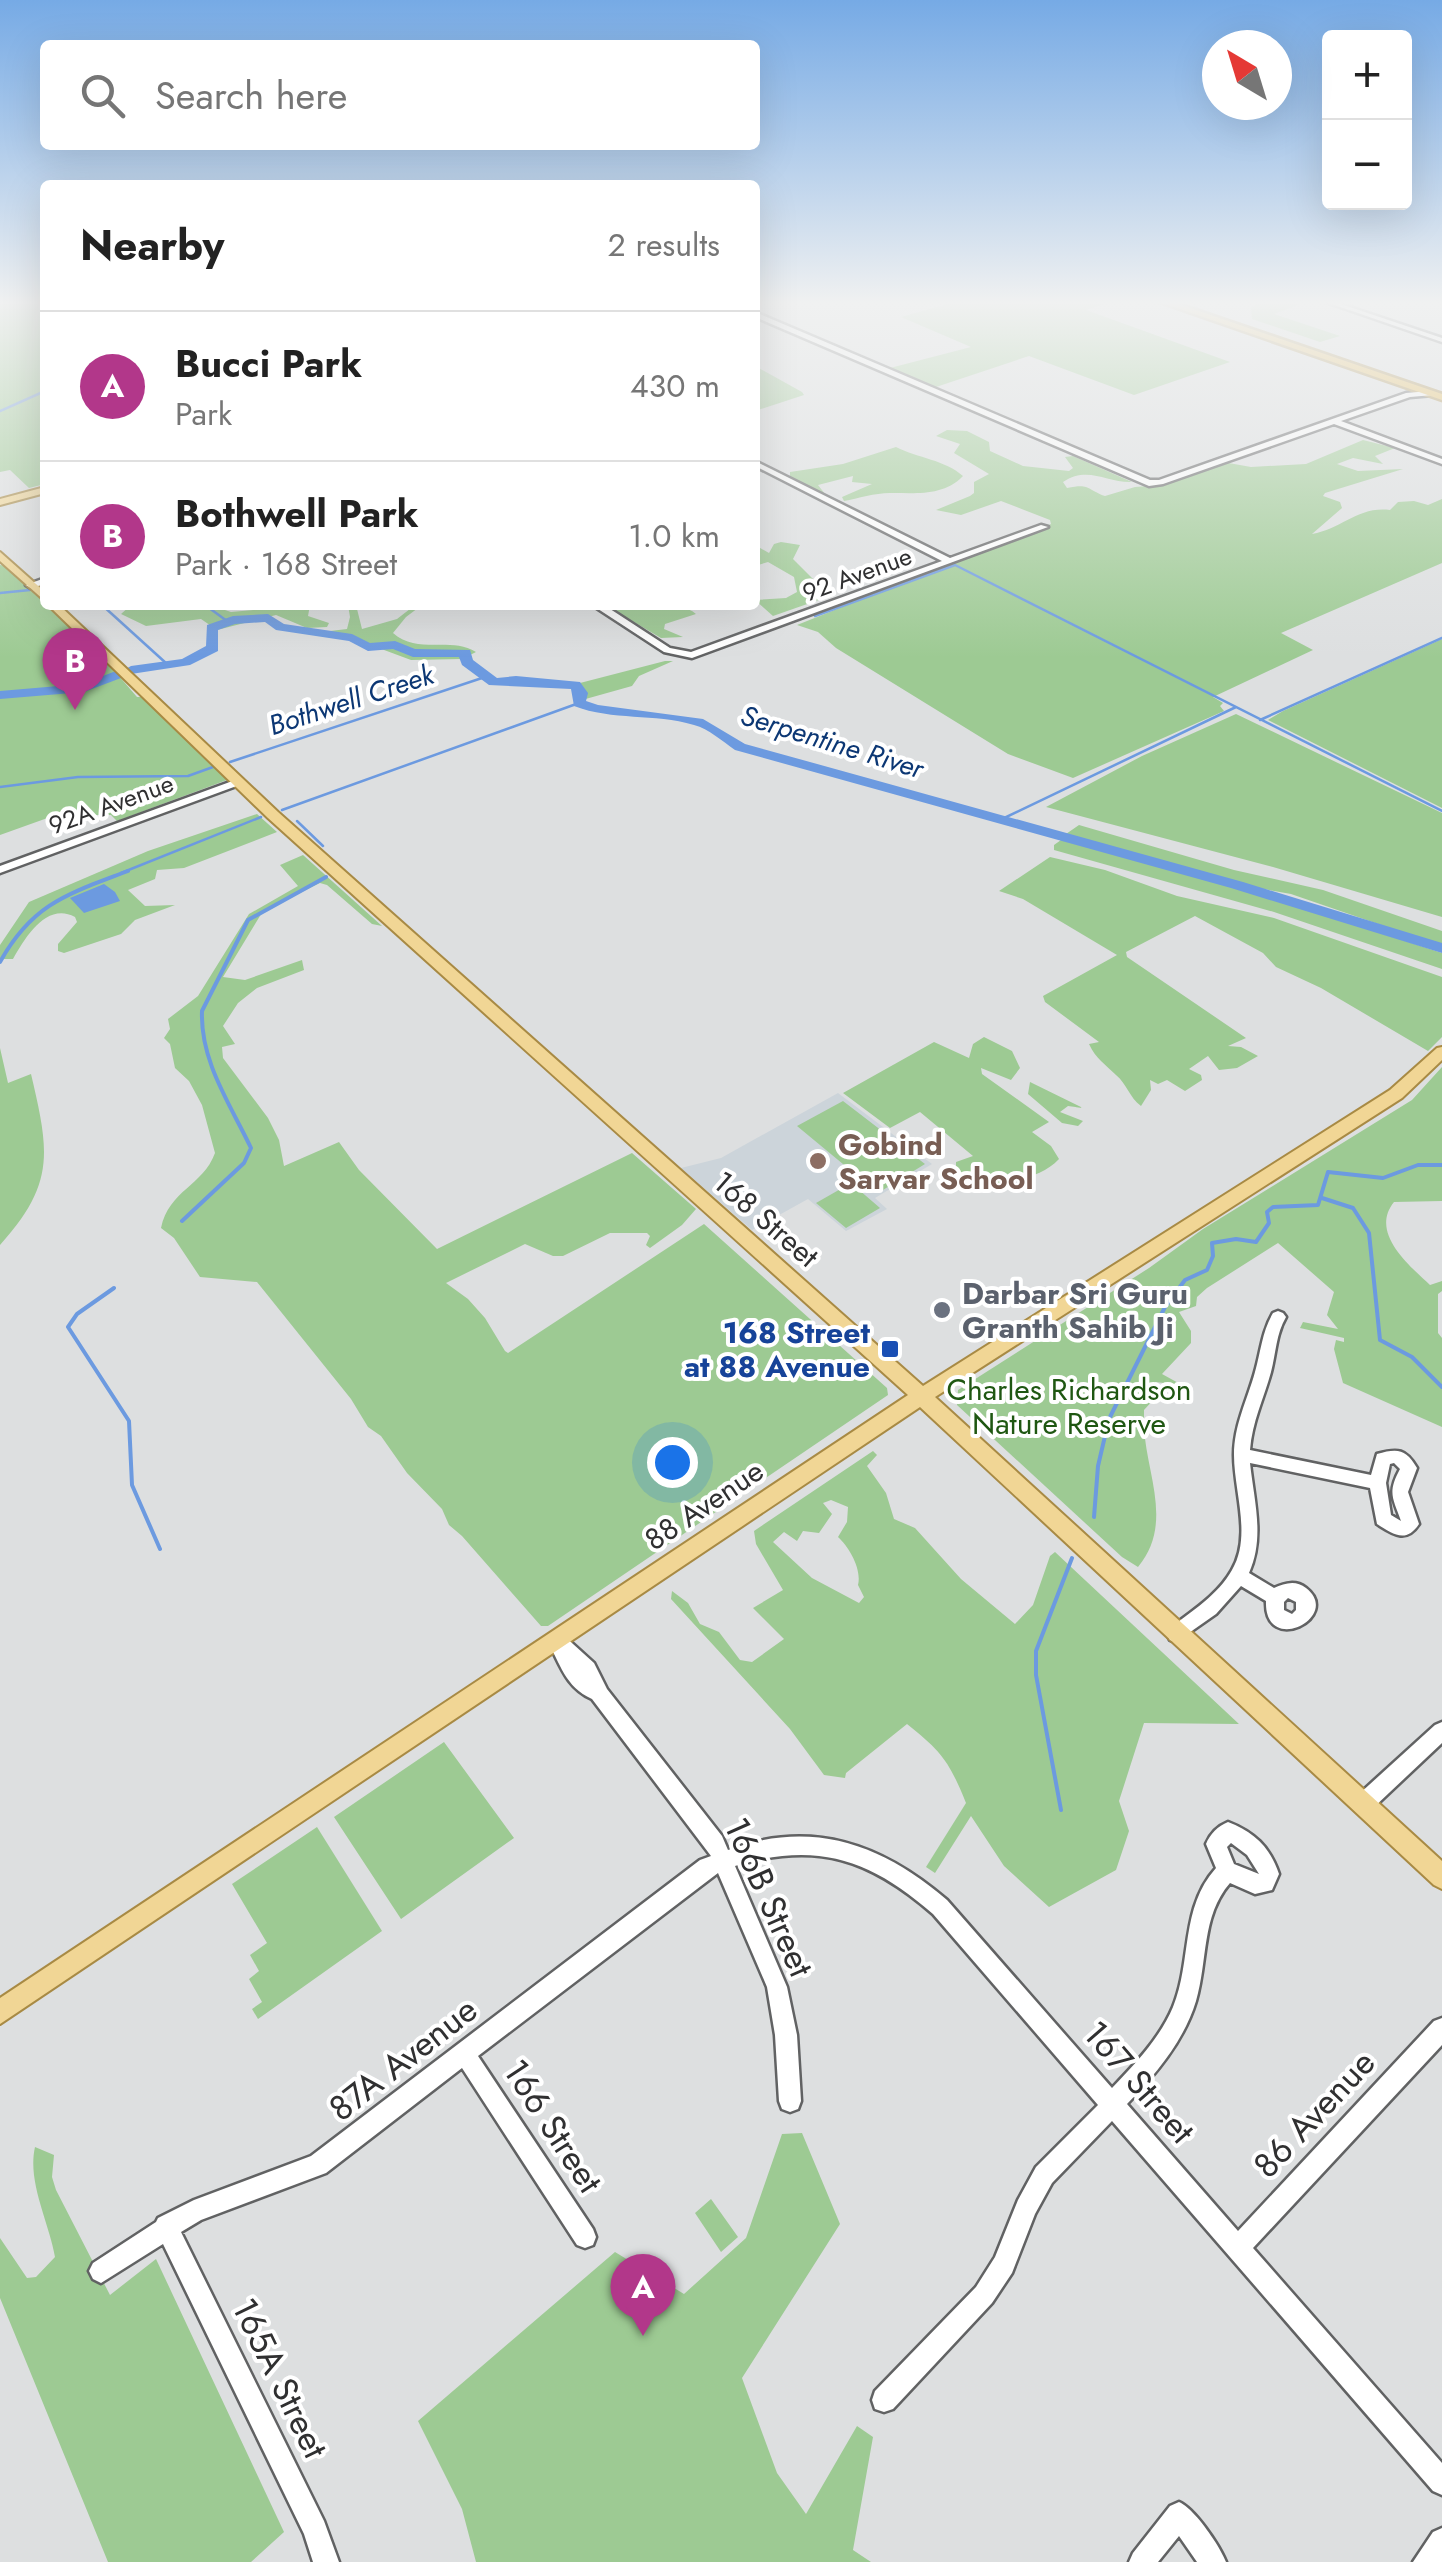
<!DOCTYPE html>
<meta charset="utf-8">
<style>
:root{--surface:#fff;--page:#f2f2f2;--text:#222;--muted:#767676;--line:#e0e0e0;--accent:#b2378a}
body{margin:0;font-family:Jost,sans-serif;background:var(--page);color:var(--text)}
.controls{position:absolute;right:30px;top:30px;display:grid;overflow:hidden;border-radius:10px;box-shadow:0 10px 40px #0002}
.controls button{width:90px;height:90px;display:grid;place-items:center;padding:0;border:0;border-bottom:2px solid var(--line);background:var(--surface);color:var(--text);font:50px sans-serif}
.compass{position:absolute;left:1202px;top:30px;width:90px;height:90px;border-radius:50%;background:var(--surface);box-shadow:0 10px 40px #0002;rotate:322deg}
.you{position:absolute;left:672px;top:1462px;width:35px;height:35px;margin:-25px;border:8px solid #fff;border-radius:50%;background:#1a73e8;box-shadow:0 0 0 15px #1a73e833}
.badge{display:grid;place-items:center;width:65px;height:65px;border-radius:50%;background:var(--accent);color:#fff;font-size:32px;font-weight:700}
.pin{position:absolute;translate:-50% -82px;filter:drop-shadow(0 2px 5px #0008)}
.pin::after{content:'';position:absolute;top:52px;width:35px;height:30px;background:inherit;clip-path:polygon(0 0,100% 0,50% 100%)}
.list{margin:0;padding:0;list-style:none}
h2{display:flex;justify-content:space-between;align-items:center;height:130px;margin:0;padding:0 40px;font-size:42px}
h2 small{font-size:32px;font-weight:400;color:var(--muted)}
.list li{display:grid;grid-template-columns:65px 1fr auto;gap:30px;align-items:center;box-sizing:border-box;height:150px;padding:0 40px;border-top:2px solid var(--line)}
.list b{display:block;font-size:38px;white-space:nowrap}
.list p{margin:0;font-size:32px;white-space:nowrap;color:var(--muted)}
.list em{font-size:32px;font-style:normal;color:var(--muted)}
.icon{flex:none;width:55px;height:55px;fill:none;stroke:currentColor;stroke-width:2;stroke-linecap:round;stroke-linejoin:round}
.map{position:relative;flex:none;width:1442px;height:2562px;overflow:hidden}
.search{position:absolute;background:var(--surface);box-shadow:0 10px 40px #0002;left:40px;top:40px;width:720px;height:110px;display:flex;align-items:center;gap:25px;box-sizing:border-box;padding:0 35px;border-radius:10px;color:var(--muted);font-size:38px}
.panel{position:absolute;background:var(--surface);box-shadow:0 10px 40px #0002;left:40px;top:180px;width:720px;height:430px;border-radius:10px}
.map>svg:first-child{display:block}
</style>
<div class="map">
<svg width="1442" height="2562" viewBox="0 0 1442 2562">
<rect width="100%" height="100%" fill="#dddfe0"/>
<path fill="#ccd4da" d="M838,1093L932,1164L875,1198L887,1209L846,1231L808,1199L752,1230L681,1168L721,1158Z"/>
<path fill="#9dca93" fill-rule="evenodd" d="M0,300H45V484L29,488L10,470L0,472Z
M962,300H1117L1086,310L1230,362L1134,395L1029,356L933,388L890,368L971,347L901,317Z
M1250,300H1311L1274,314L1340,336L1320,342L1252,319L1251,308L1259,303Z
M755,366L802,392L804,395L755,411Z
M947,430L967,431L989,442L990,451L1023,466L1069,471L1073,468L1065,457L1073,456L1132,482C1107,483 1088,465 1063,482L1067,488C1090,483 1086,489 1105,496L1135,487L1163,485L1223,462L1251,467L1306,464L1363,440L1395,448L1375,456L1383,464L1353,458L1337,464L1358,471L1403,469L1325,493L1323,496L1340,502L1342,508L1312,534C1342,529 1358,506 1390,510L1398,502L1414,501L1428,505L1442,499V563L1281,633L1313,650L1213,697L1223,703L1220,706L1224,711L1073,778L1008,754L836,648L818,632L797,625L1051,524L1050,520L1001,501L961,515L936,510L970,496L974,493V482L989,474L954,453L960,444L936,436Z
M896,447C918,458 945,460 963,476C944,496 917,493 893,493C878,492 859,498 844,501L842,497L872,484L852,482L853,476L818,485L825,494L790,477V472L843,464Z
M781,542L800,545L793,559L830,596L773,616L755,600L786,598L797,592L794,577L768,562L755,566V545L769,553L774,544Z
M0,565L7,566L112,668L137,697H143L227,780L117,821L111,815H76L67,811L0,835Z
M131,605H210L231,612L310,605L308,616L329,623L327,627L307,628L276,615L217,630L201,619L146,626L121,614Z
M348,605H356L362,629L397,619L415,605H422L406,617L393,633C418,655 450,636 476,652L462,659L411,660L368,644L313,633L347,629L350,617Z
M605,605C628,605 683,600 696,614L665,624L664,629L683,637L661,638Z
M1442,639V808L1268,720L1283,711Z
M665,661H673L639,676L632,686L582,700L585,695L580,683Z
M1236,714L1442,813V917L1273,867L1046,807L1142,756Z
M257,814L277,832L184,868L157,870L155,879L128,890L145,906L175,905L135,920L121,934L64,953L58,951V944L77,922L75,917C47,902 26,936 13,959H0V945L29,902L148,851Z
M1079,825L1234,870L1323,890L1442,931V946L1291,894L1252,887L1066,834Z
M1061,840L1289,903L1442,953V969L1274,912L1054,850V845Z
M303,855L382,926L372,924L327,885L320,883L263,911L223,977L245,980L302,960L304,970L257,988L238,1003L223,1026L235,1044L222,1047L223,1058L268,1118L279,1140L284,1166L339,1142L359,1170L437,1249L632,1153L696,1209L682,1225L650,1248L646,1245L650,1236L647,1233H610L563,1256H553L525,1244L446,1283L468,1299L485,1318L505,1351L508,1353L704,1224L887,1388L888,1395L548,1626H541L462,1536L449,1525L442,1509L407,1473L381,1436L368,1427L351,1399L257,1282L200,1277L174,1238L161,1228C169,1190 203,1186 215,1153L202,1105L189,1081L175,1068L170,1044L164,1038L170,1029L168,1019L198,996L249,914L298,886L280,865Z
M1050,857L1105,870L1177,896L1274,918L1442,977V1037L1428,1051L1321,988L1276,967L1263,953L1195,916L1126,952L1127,957L1246,1038L1228,1046L1241,1047L1258,1056L1237,1068L1219,1070L1208,1056L1189,1069L1201,1075L1202,1080L1185,1091L1167,1080L1158,1084L1150,1080L1151,1090L1141,1106C1129,1097 1127,1084 1116,1075C1105,1064 1096,1059 1089,1044L1099,1042L1045,1002L1043,996L1117,955L1023,899L999,891Z
M984,1037L1012,1051L1020,1068L1011,1080L981,1068L982,1074L1049,1122L1032,1132L1051,1146L1059,1159C1037,1183 997,1181 967,1192L950,1178L956,1174V1162L973,1156L920,1112L890,1128L843,1093L934,1042L969,1058L973,1044Z
M0,1048L8,1083L31,1074C49,1151 56,1183 0,1245Z
M1442,1067V1201L1394,1202C1369,1233 1410,1266 1430,1285L1442,1281V1291L1438,1294V1333L1442,1338V1427L1343,1383L1334,1349L1336,1340L1344,1342V1338L1300,1328L1303,1322L1338,1329L1327,1315L1334,1292L1278,1243L1207,1288L1197,1297L1196,1306L1179,1312L1191,1331V1343L1162,1374L1182,1385L1155,1382V1398L1144,1410V1420L1154,1418L1152,1426L1144,1427C1146,1473 1174,1524 1138,1567L1122,1557L957,1405L958,1390L1149,1268L1203,1229L1412,1100Z
M1030,1082L1083,1108L1068,1106L1060,1112L1083,1121L1078,1126L1062,1123L1028,1094Z
M843,1101L925,1164L878,1193L797,1126Z
M851,1183L880,1208L846,1228L816,1203Z
M873,1451L877,1455L867,1466L886,1493L894,1519L915,1528L961,1579L1015,1624L1033,1605L1050,1556L1055,1552L1239,1724L1144,1723L1119,1801L1129,1831L1116,1870L1049,1907L1004,1866L971,1816L935,1873L926,1867L966,1803C949,1761 942,1752 907,1724L846,1773L845,1778L824,1775L790,1729L671,1599L672,1591L688,1603L700,1624L719,1632L740,1660L752,1662L784,1639L753,1608L783,1590L756,1544L754,1531ZM831,1500L848,1507L847,1522L838,1537C849,1547 862,1569 858,1585L864,1597L859,1603L812,1578L773,1542L784,1532L797,1541L803,1531L819,1533L832,1514L823,1503Z
M444,1742L514,1838L401,1919L334,1817Z
M317,1827L382,1931L258,2019L252,2009L262,2002L249,1979L259,1971L250,1955L267,1943L232,1884Z
M802,2133L840,2224L742,2378L777,2473L806,2514L857,2426L873,2437L853,2550L871,2562H476L462,2509L418,2421L615,2252L684,2294L746,2238L782,2134Z
M35,2147L54,2155L52,2177L56,2190L110,2295L156,2259L284,2532L251,2562H108L0,2298V2238L27,2278L36,2277L55,2257C49,2222 27,2182 35,2147Z
M711,2199L738,2237L721,2252L695,2213Z"/>
<path fill="#6c9ae0" d="M104,884L115,892L120,901L84,913L70,898Z"/>
<g fill="none" stroke-linecap="round" stroke-linejoin="round">
<path stroke="#6c9ae0" stroke-width="2.5" d="M0,411L45,391
M0,593L30,590
M102,605L167,664
M205,605L227,621
M815,616L955,565L1442,811
M1260,720L1442,638
M230,762L485,677
M0,787L78,777L188,776L213,767
M282,810L579,703
M1000,820L1236,707
M297,821L323,846
M121,873L261,817"/>
<path stroke="#6c9ae0" stroke-width="4" d="M0,962C33,903 68,894 128,871
M1322,1198L1353,1208L1369,1233L1380,1340L1412,1357L1442,1387
M182,1221L244,1163L251,1148C230,1104 200,1061 202,1011L248,920L326,877
M114,1288L77,1314L68,1327L129,1421L132,1485L160,1549
M1094,1517L1098,1466L1109,1419L1165,1307L1185,1280L1207,1270L1213,1256L1212,1243L1236,1239L1256,1242L1269,1223L1267,1212L1273,1207L1318,1205L1328,1172L1383,1178L1418,1165H1442
M1061,1810L1036,1675V1651L1072,1558"/>
<path fill="#6c9ae0" fill-rule="evenodd" d="M268,614L284,624L352,634L370,643L395,641L415,649L470,650L473,660L497,678L516,676L580,682L588,693L586,701L598,705L703,719L745,744L1243,882L1442,943V953L1231,888L735,750C722,741 709,729 694,725C654,713 613,721 574,706L571,689L489,685L462,665L459,657H413L393,649L368,651L349,641L276,630L265,622L235,624L218,630V651L190,665L131,674L124,670L131,666L182,659L206,646L207,625L233,616Z
M116,671L121,672V678L84,692L0,699V691L82,684Z"/>
<defs>
<path id="minor" d="M1320,300H1329L1442,338V342Z
M755,312L1150,480H1159L1406,393L1430,391L1433,395L1410,397L1341,421L1442,459V464L1334,424L1163,484L1149,486L755,317Z
M755,461L950,558L1041,525L1048,527L692,658L664,652L595,607L593,605H604L670,648L691,652L942,561L755,466Z
M45,578V584L31,588L26,585Z
M238,779L242,780V784L0,873V866Z
M1278,1311L1283,1313L1286,1317C1276,1334 1276,1353 1271,1372C1264,1398 1252,1422 1250,1450L1371,1475L1377,1454C1398,1448 1406,1449 1417,1468L1408,1492L1419,1524C1406,1544 1393,1534 1377,1524L1370,1488L1250,1463C1254,1501 1265,1537 1249,1573L1274,1588C1285,1583 1296,1580 1306,1588C1343,1617 1264,1657 1266,1601L1241,1586L1216,1614L1176,1642L1170,1640L1167,1634L1170,1628C1192,1611 1218,1595 1232,1570C1252,1536 1234,1492 1234,1455C1234,1425 1247,1401 1255,1372C1261,1351 1262,1332 1273,1313ZM1394,1463L1400,1469C1387,1493 1393,1498 1401,1521L1391,1515L1386,1483L1390,1464ZM1288,1598L1296,1602V1610L1292,1614L1284,1610V1602Z
M556,1632L562,1634L594,1663L607,1689L722,1836L728,1850C812,1819 882,1844 947,1900L1112,2088C1135,2064 1160,2038 1173,2007C1192,1961 1180,1908 1216,1868L1206,1844C1210,1834 1218,1826 1228,1822C1254,1832 1270,1847 1279,1874L1272,1890L1255,1894L1230,1883C1201,1916 1208,1961 1196,2001C1184,2041 1155,2075 1127,2104L1238,2231L1434,2021L1442,2018V2045L1253,2248L1442,2463V2495L1433,2491L1112,2121L1052,2183L1035,2214L1012,2273L992,2303L893,2409L884,2412L875,2409L872,2400L875,2391L976,2287L995,2257L1018,2200L1036,2167L1098,2105L933,1914C870,1859 817,1841 735,1866L787,1987L797,2035L801,2101L798,2109L790,2112L782,2109L779,2101L775,2035L767,1987L718,1873L478,2056L593,2229L596,2237L593,2245L585,2248L577,2245L462,2068L326,2173L201,2220L181,2232L324,2521L339,2562H313L304,2534L163,2244L101,2283L93,2279L89,2271L93,2263L156,2222L158,2218L194,2200L311,2156L700,1860L711,1856L592,1699C565,1687 560,1663 547,1640L550,1634ZM1231,1843L1247,1855L1259,1874L1234,1864L1227,1847Z
M1442,1722V1743L1372,1809L1365,1811L1358,1809L1355,1802L1358,1795L1435,1725Z
M1179,2502C1195,2509 1219,2545 1226,2562H1197L1179,2536L1158,2562H1129L1133,2553L1170,2506Z
M1442,2528V2562H1413L1433,2532Z"/>
<path id="major" d="M755,300H762L755,303Z
M45,487V493L0,505V499Z
M0,552L45,592V601L0,561Z
M48,605H59L278,812L923,1386L1390,1090L1437,1048L1442,1047V1060L1402,1098L935,1397L1442,1861V1889L1434,1885L920,1407L0,2024V1998L908,1395L268,818Z"/>
<path id="highway" d="M1154,300H1167L1442,394V400Z"/>
</defs>
<use href="#minor" stroke="#616263" stroke-width="5"/>
<use href="#major" stroke="#a88a44" stroke-width="4"/>
<use href="#highway" stroke="#a88a44" stroke-width="5"/>
<use href="#minor" fill="#fff" fill-rule="evenodd"/>
<use href="#major" fill="#f1d695" fill-rule="evenodd"/>
<use href="#highway" fill="#e8ba4e" fill-rule="evenodd"/>
</g>
<linearGradient id="sky" x2="0" y2="1"><stop stop-color="#76aae5"/><stop offset="0.46" stop-color="#f0f1f1"/><stop offset="1" stop-color="#f0f1f1" stop-opacity="0"/></linearGradient>
<rect width="1442" height="658" fill="url(#sky)"/>
<circle fill="#8d6e63" stroke="#fff" stroke-width="4" cx="818" cy="1161" r="10"/>
<circle fill="#6b7280" stroke="#fff" stroke-width="4" cx="942" cy="1310" r="10"/>
<rect fill="#1a4fb4" stroke="#fff" stroke-width="4" x="880" y="1339" width="20" height="20" rx="5"/>
<g text-anchor="middle" dominant-baseline="central" stroke-width="8" stroke-linejoin="round" paint-order="stroke">
<g font-size="25" fill="#303031" stroke="#fff">
<text transform="translate(857 574) rotate(-20)">92 Avenue</text>
<text transform="translate(111 804) rotate(-20)">92A Avenue</text>
</g>
<g font-size="28" font-style="italic" fill="#0c3774" stroke="#fff">
<text transform="translate(351 700) rotate(-18)">Bothwell Creek</text>
<text transform="translate(832 742) rotate(17)">Serpentine River</text>
</g>
<g font-size="30" font-weight="bold" fill="#785e54" stroke="#fff" text-anchor="start">
<text x="838" y="1144">Gobind<tspan x="838" dy="34">Sarvar School</tspan></text>
</g>
<g font-size="30" fill="#303031" stroke="#fff">
<text transform="translate(766 1219) rotate(41)">168 Street</text>
<text transform="translate(704 1505) rotate(-34)">88 Avenue</text>
</g>
<g font-size="30" font-weight="bold" fill="#5b616d" stroke="#fff" text-anchor="start">
<text x="962" y="1293">Darbar Sri Guru<tspan x="962" dy="34">Granth Sahib Ji</tspan></text>
</g>
<g font-size="30" font-weight="bold" fill="#164399" stroke="#fff" text-anchor="end">
<text x="870" y="1332">168 Street<tspan x="870" dy="34">at 88 Avenue</tspan></text>
</g>
<g font-size="30" fill="#1f5712" stroke="#fff">
<text x="1069" y="1389">Charles Richardson<tspan x="1069" dy="34">Nature Reserve</tspan></text>
</g>
<g font-size="35" fill="#303031" stroke="#fff">
<text transform="translate(769 1897) rotate(66)">166B Street</text>
<text transform="translate(403 2059) rotate(-38)">87A Avenue</text>
<text transform="translate(1139 2082) rotate(49)">167 Street</text>
<text transform="translate(1314 2114) rotate(-47)">86 Avenue</text>
<text transform="translate(553 2126) rotate(57)">166 Street</text>
<text transform="translate(280 2378) rotate(64)">165A Street</text>
</g>
</g>
</svg>
<div class="controls">
<button>+</button>
<button>−</button>
</div>
<svg class="compass" viewBox="-18 -18 36 36"><path d="M0-13l5 13h-10z" fill="#e53935"/><path d="M0 13l5-13h-10z" fill="#767676"/></svg>
<div class="you"></div>
<div class="pin badge" style="left:643px;top:2336px">A</div>
<div class="pin badge" style="left:75px;top:710px">B</div>
<div class="search"><svg class="icon" aria-label="search" viewBox="0 0 24 24"><circle cx="10" cy="10" r="6"/><path d="M15 15l6 6"/></svg>Search here</div>
<section class="panel">
<h2>Nearby<small>2 results</small></h2>
<ul class="list">
<li><span class="badge">A</span><div><b>Bucci Park</b><p>Park</p></div><em>430 m</em></li>
<li><span class="badge">B</span><div><b>Bothwell Park</b><p>Park · 168 Street</p></div><em>1.0 km</em></li>
</ul>
</section>
</div>
